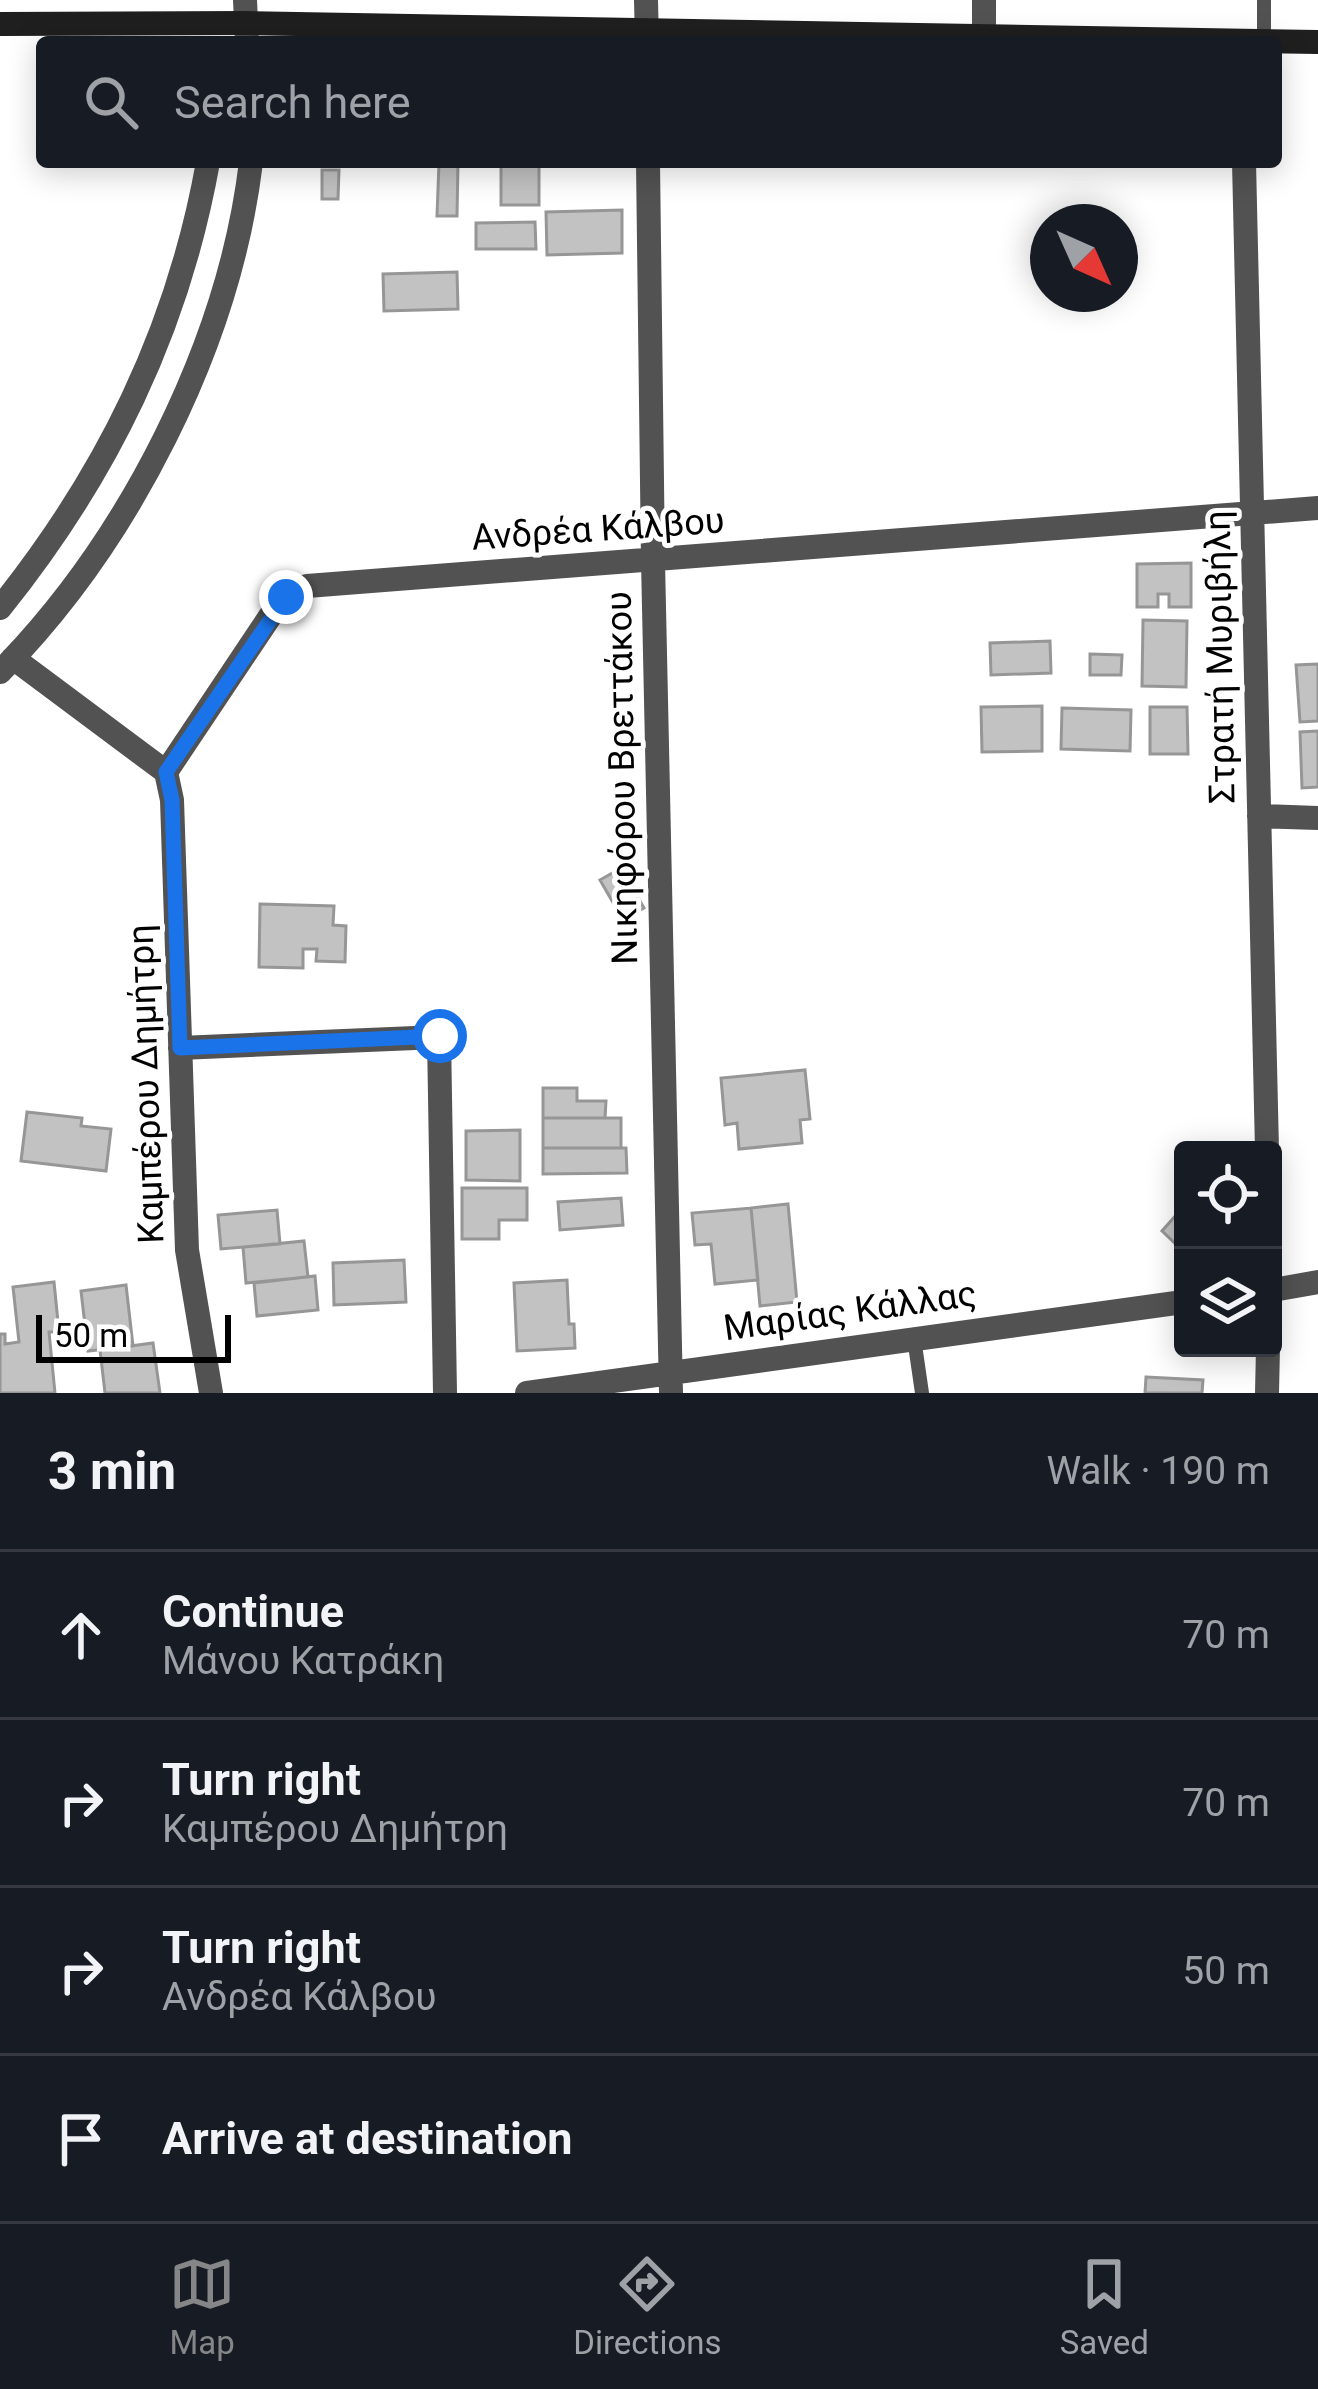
<!DOCTYPE html>
<meta charset="utf-8">
<style>
:root{--surface:#171b24;--page:#20242c;--text:#f1f3f6;--muted:#9ea1a6;--line:#363941;--accent:#858687}
body{margin:0;font-family:Roboto,sans-serif;background:var(--page);color:var(--text)}
.controls{position:absolute;right:36px;bottom:36px;display:grid;overflow:hidden;border-radius:12px;box-shadow:0 6px 30px #0003}
.controls button{width:108px;height:108px;display:grid;place-items:center;padding:0;border:0;border-bottom:3px solid var(--line);background:var(--surface);color:var(--text);font:60px sans-serif}
.compass{position:absolute;left:1030px;top:204px;width:108px;height:108px;border-radius:50%;background:var(--surface);box-shadow:0 6px 30px #0003;rotate:135deg}
.scale{position:absolute;left:36px;bottom:30px;width:195px;box-sizing:border-box;padding-left:12px;border:6px solid #000;border-top:0;font-size:33px;line-height:42px;white-space:nowrap;color:#000;-webkit-text-stroke:9px #fff;paint-order:stroke}
.stop{position:absolute;width:36px;height:36px;margin:-27px;border:9px solid #1a73e8;border-radius:50%;background:#fff}
.stop.end{background:#1a73e8;border-color:#fff;box-shadow:0 3px 12px #0008}
.list{margin:0;padding:0;list-style:none}
h2{display:flex;justify-content:space-between;align-items:center;height:156px;margin:0;padding:0 48px;font-size:51px}
h2 small{font-size:39px;font-weight:400;color:var(--muted)}
.list li{display:grid;grid-template-columns:78px 1fr auto;gap:36px;align-items:center;box-sizing:border-box;height:168px;padding:0 48px;border-top:3px solid var(--line)}
.list b{display:block;font-size:45px;white-space:nowrap}
.list p{margin:0;font-size:39px;white-space:nowrap;color:var(--muted)}
.list em{font-size:39px;font-style:normal;color:var(--muted)}
.icon{flex:none;width:66px;height:66px;fill:none;stroke:currentColor;stroke-width:2;stroke-linecap:round;stroke-linejoin:round}
.map{position:relative;flex:none;width:1318px;height:1393px;overflow:hidden}
.search{position:absolute;background:var(--surface);box-shadow:0 6px 30px #0003;left:36px;right:36px;top:36px;height:132px;display:flex;align-items:center;gap:30px;box-sizing:border-box;padding:0 42px;border-radius:12px;color:var(--muted);font-size:45px}
.sheet{height:828px;background:var(--surface)}
nav{display:flex;justify-content:space-around;align-items:center;box-sizing:border-box;height:168px;border-top:3px solid var(--line);background:var(--surface);font-size:33px;color:var(--muted)}
nav a{display:grid;justify-items:center;gap:6px}
nav .on{color:var(--accent)}
.map>svg:first-child{display:block}
</style>
<div class="map">
<svg width="1318" height="1393" viewBox="0 0 1318 1393">
<rect width="100%" height="100%" fill="#fff"/>
<path fill="#c2c2c2" stroke="#969696" stroke-width="3" d="M501,162H539V205H501Z
M439,163H458L457,216H437Z
M322,170H339L338,199H322Z
M622,210V253L547,255L546,212Z
M535,222L536,249H476V223Z
M457,272L458,309L384,311L383,274Z
M1191,563V607H1169V594H1158V607H1137V564Z
M1143,620L1187,621L1186,687L1142,686Z
M1050,641L1051,673L991,675L990,643Z
M1090,654L1122,655L1121,675H1090Z
M1318,664V721L1300,722L1296,665Z
M1042,706V751L982,752L981,707Z
M1150,707H1187L1188,754H1150Z
M1062,708L1131,710L1130,751L1061,749Z
M1318,731V787L1302,788L1300,732Z
M621,868L644,908L623,920L600,880Z
M260,904L334,906L333,925L346,926L345,962L316,961L317,949H303V968L259,967Z
M805,1070L810,1119L800,1120L802,1143L739,1149L737,1123L725,1125L721,1078Z
M543,1088H577V1101H606L605,1118H543Z
M27,1112L82,1118L81,1126L111,1129L106,1171L21,1161Z
M543,1118H621V1148H543Z
M520,1130V1181L466,1180V1131Z
M543,1148H626L627,1173L543,1174Z
M462,1188H527V1220H499V1239H462Z
M621,1198L623,1225L560,1230L558,1202Z
M788,1204L797,1302L760,1306L751,1208Z
M751,1208L758,1280L715,1284L711,1244L695,1245L692,1213Z
M277,1210L280,1244L221,1249L218,1215Z
M1176,1215L1183,1221L1182,1250L1162,1231Z
M304,1241L308,1277L246,1283L243,1247Z
M404,1260L406,1302L334,1305L333,1263Z
M315,1276L318,1310L257,1316L254,1283Z
M567,1280L569,1324H574L575,1348L517,1351L514,1283Z
M54,1282L59,1332H49L55,1393H0V1334H5V1344L19,1342L13,1287Z
M126,1285L133,1346L88,1351L81,1291Z
M153,1343L160,1393H105L100,1350Z
M1146,1377L1203,1380L1202,1393H1145Z"/>
<g fill="none" stroke-linecap="round" stroke-linejoin="round">
<path stroke="#525252" stroke-width="14" d="M1264,0V41
M914,1338L922,1393"/>
<path stroke="#525252" stroke-width="24" d="M245,0L247,42
M646,0L647,42
M984,36V0
M648,162L653,561L671,1393
M1244,162L1267,1150
M0,608C107,475 178,330 208,162
M13,658L166,772L273,612L286,597L307,586L1318,508
M0,672C129,541 229,345 251,162
M166,772L172,800L187,1250L211,1393
M1259,816L1318,818
M180,1048L439,1037L445,1393
M1273,1290L1318,1282
M527,1393L1183,1302
M1267,1393L1268,1348"/>
<path stroke="#1f1f1f" stroke-width="24" d="M0,24L245,23L1318,42"/>
</g>
<g fill="none" stroke-linecap="round" stroke-linejoin="round">
<path stroke="#1a73e8" stroke-width="15" d="M286,597L166,772L172,800L180,1048L440,1036"/>
</g>
<g text-anchor="middle" dominant-baseline="central" stroke-width="10" stroke-linejoin="round" paint-order="stroke">
<g font-size="36" fill="#000" stroke="#fff">
<text transform="translate(598 529) rotate(-4)">Ανδρέα Κάλβου</text>
<text transform="translate(1220 657) rotate(-91)">Στρατή Μυριβήλη</text>
<text transform="translate(622 778) rotate(-91)">Νικηφόρου Βρεττάκου</text>
<text transform="translate(146 1084) rotate(-92)">Καμπέρου Δημήτρη</text>
<text transform="translate(850 1311) rotate(-8)">Μαρίας Κάλλας</text>
</g>
</g>
</svg>
<div class="controls">
<button><svg class="icon" aria-label="locate" viewBox="0 0 24 24"><circle cx="12" cy="12" r="6"/><path d="M12 2v4M12 18v4M2 12h4M18 12h4"/></svg></button>
<button><svg class="icon" aria-label="layers" viewBox="0 0 24 24"><path d="M12 4l9 5-9 5-9-5zM3 14l9 5 9-5"/></svg></button>
</div>
<svg class="compass" viewBox="-18 -18 36 36"><path d="M0-13l5 13h-10z" fill="#e53935"/><path d="M0 13l5-13h-10z" fill="#9ea1a6"/></svg>
<div class="scale">50 m</div>
<div class="stop" style="left:440px;top:1036px"></div>
<div class="stop end" style="left:286px;top:597px"></div>
<div class="search"><svg class="icon" aria-label="search" viewBox="0 0 24 24"><circle cx="10" cy="10" r="6"/><path d="M15 15l6 6"/></svg>Search here</div>
</div>
<section class="sheet">
<h2>3 min<small>Walk · 190 m</small></h2>
<ul class="list">
<li><svg class="icon" aria-label="ahead" viewBox="0 0 24 24"><path d="M12 20V5M6 11l6-6 6 6"/></svg><div><b>Continue</b><p>Μάνου Κατράκη</p></div><em>70 m</em></li>
<li><svg class="icon" aria-label="right" viewBox="0 0 24 24"><path d="M7 20v-9h11M14 6l5 5-5 5"/></svg><div><b>Turn right</b><p>Καμπέρου Δημήτρη</p></div><em>70 m</em></li>
<li><svg class="icon" aria-label="right" viewBox="0 0 24 24"><path d="M7 20v-9h11M14 6l5 5-5 5"/></svg><div><b>Turn right</b><p>Ανδρέα Κάλβου</p></div><em>50 m</em></li>
<li><svg class="icon" aria-label="arrive" viewBox="0 0 24 24"><path d="M6 21V4h12l-3 4 3 4H6"/></svg><div><b>Arrive at destination</b></div></li>
</ul>
</section>
<nav>
<a class="on"><svg class="icon" aria-label="map" viewBox="0 0 24 24"><path d="M3 6l6-2 6 2 6-2v14l-6 2-6-2-6 2zM9 4v14M15 6v14"/></svg>Map</a>
<a><svg class="icon" aria-label="directions" viewBox="0 0 24 24"><path d="M12 3l9 9-9 9-9-9zM9 14v-3h6M13 9l2 2-2 2"/></svg>Directions</a>
<a><svg class="icon" aria-label="saved" viewBox="0 0 24 24"><path d="M7 4h10v16l-5-4-5 4z"/></svg>Saved</a>
</nav>
